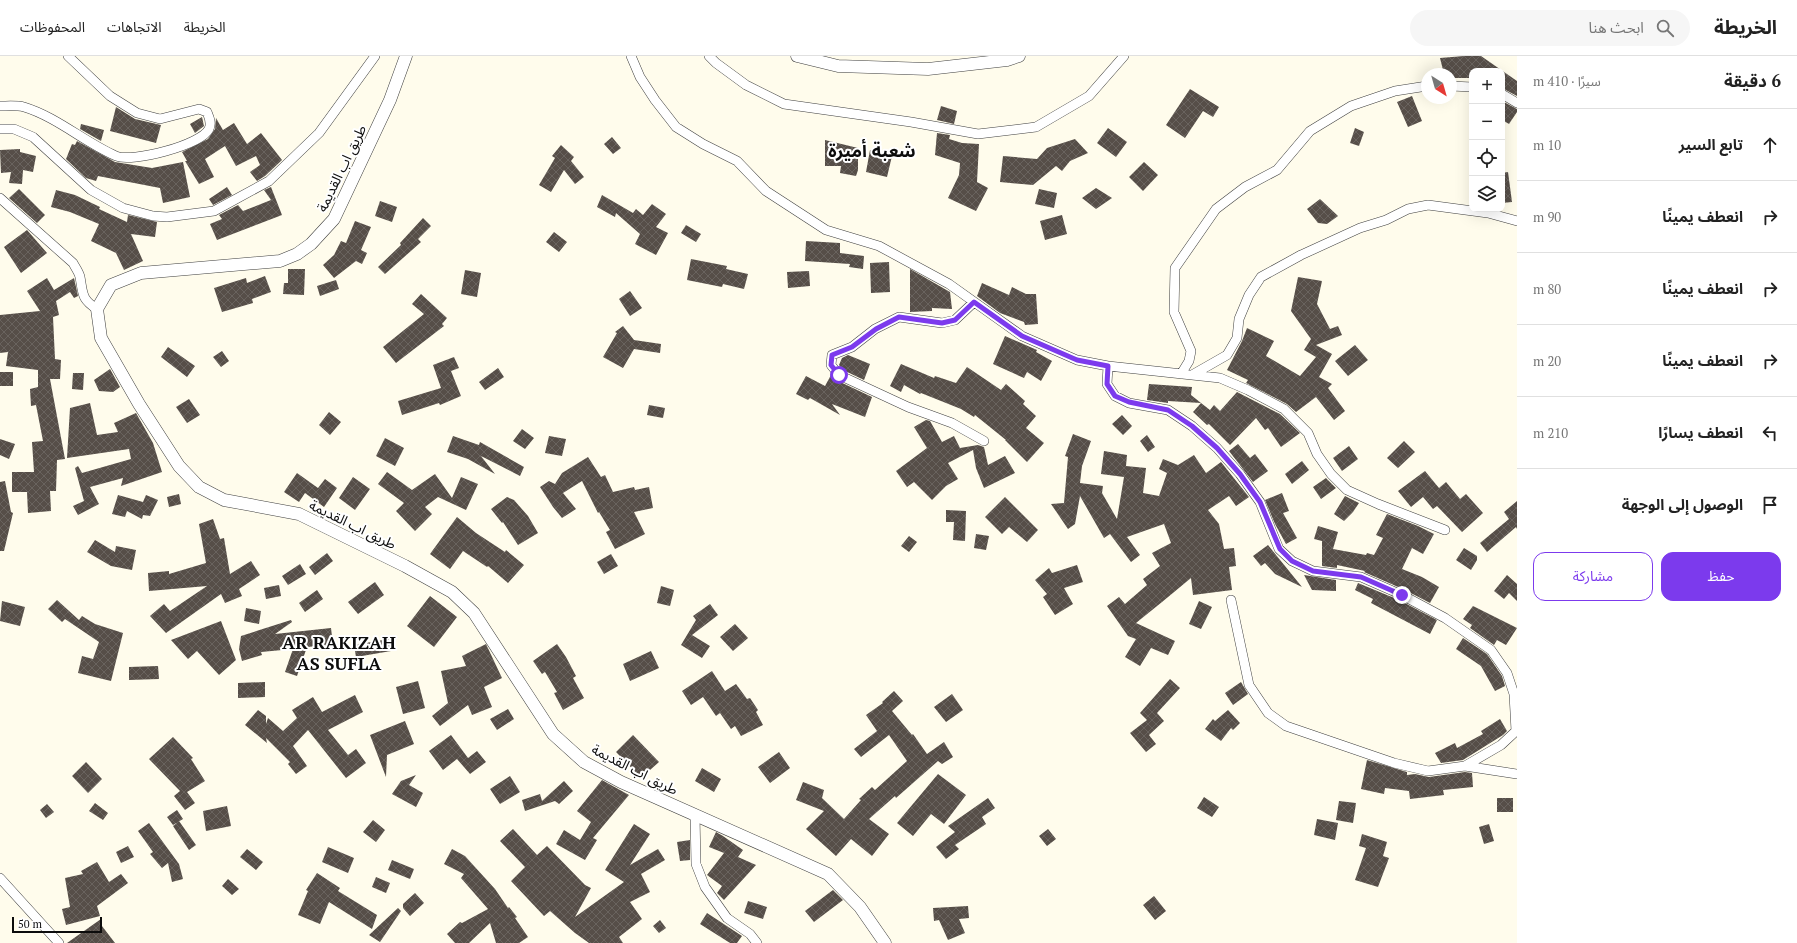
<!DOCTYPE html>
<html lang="ar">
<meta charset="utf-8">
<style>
:root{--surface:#fff;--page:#f6f6f6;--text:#222;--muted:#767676;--line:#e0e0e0;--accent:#7c3aed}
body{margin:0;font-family:"PT Serif","Noto Sans Arabic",serif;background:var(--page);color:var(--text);direction:rtl}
.controls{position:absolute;right:12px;top:12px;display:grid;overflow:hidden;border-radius:8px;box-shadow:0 4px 16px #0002}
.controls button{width:36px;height:36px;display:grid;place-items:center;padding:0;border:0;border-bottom:1px solid var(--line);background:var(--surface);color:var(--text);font:20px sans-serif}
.compass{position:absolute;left:1421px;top:12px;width:36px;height:36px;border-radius:50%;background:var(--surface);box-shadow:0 4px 16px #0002;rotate:143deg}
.scale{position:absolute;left:12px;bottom:10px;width:90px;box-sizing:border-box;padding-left:4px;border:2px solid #0c0c0c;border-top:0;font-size:11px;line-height:14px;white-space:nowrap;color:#0c0c0c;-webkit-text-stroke:3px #fff;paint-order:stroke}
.stop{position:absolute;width:12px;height:12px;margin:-9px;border:3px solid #7c3aed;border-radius:50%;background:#fff}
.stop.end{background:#7c3aed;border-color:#fff;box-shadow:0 1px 4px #0008}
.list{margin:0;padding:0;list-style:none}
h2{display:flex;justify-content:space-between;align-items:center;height:52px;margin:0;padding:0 16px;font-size:17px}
h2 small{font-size:13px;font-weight:400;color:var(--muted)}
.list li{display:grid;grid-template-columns:26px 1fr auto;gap:12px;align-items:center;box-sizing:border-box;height:72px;padding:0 16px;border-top:1px solid var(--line)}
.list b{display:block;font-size:15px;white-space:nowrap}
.list em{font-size:13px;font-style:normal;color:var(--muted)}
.actions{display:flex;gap:8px;padding:12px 16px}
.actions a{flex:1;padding:9px 0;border:1px solid var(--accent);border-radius:12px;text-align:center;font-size:14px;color:var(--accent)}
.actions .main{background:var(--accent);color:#fff}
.icon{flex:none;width:22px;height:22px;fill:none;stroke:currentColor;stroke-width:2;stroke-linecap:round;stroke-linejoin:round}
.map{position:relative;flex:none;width:1517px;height:887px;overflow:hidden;direction:ltr}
header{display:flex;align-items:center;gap:24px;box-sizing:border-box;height:56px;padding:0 20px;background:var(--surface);border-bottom:1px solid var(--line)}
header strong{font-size:19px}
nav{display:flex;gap:22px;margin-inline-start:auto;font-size:14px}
.search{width:280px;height:36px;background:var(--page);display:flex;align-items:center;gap:10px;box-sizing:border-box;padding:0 14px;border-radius:22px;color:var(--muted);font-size:15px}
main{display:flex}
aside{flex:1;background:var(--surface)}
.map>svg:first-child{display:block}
</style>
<header>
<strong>الخريطة</strong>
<div class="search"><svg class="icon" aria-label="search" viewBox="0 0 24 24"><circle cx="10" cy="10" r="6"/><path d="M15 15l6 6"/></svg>ابحث هنا</div>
<nav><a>الخريطة</a><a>الاتجاهات</a><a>المحفوظات</a></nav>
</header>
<main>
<aside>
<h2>6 دقيقة<small>سيرًا · 410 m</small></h2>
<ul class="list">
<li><svg class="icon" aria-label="ahead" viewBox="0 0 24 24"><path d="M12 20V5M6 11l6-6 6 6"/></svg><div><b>تابع السير</b></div><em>10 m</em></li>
<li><svg class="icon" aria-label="right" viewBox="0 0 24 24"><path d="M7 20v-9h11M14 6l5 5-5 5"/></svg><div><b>انعطف يمينًا</b></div><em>90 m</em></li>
<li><svg class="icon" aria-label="right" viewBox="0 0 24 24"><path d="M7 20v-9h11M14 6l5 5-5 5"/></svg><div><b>انعطف يمينًا</b></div><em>80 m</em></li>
<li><svg class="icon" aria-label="right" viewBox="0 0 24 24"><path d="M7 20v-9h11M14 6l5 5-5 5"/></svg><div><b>انعطف يمينًا</b></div><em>20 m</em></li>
<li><svg class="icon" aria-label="left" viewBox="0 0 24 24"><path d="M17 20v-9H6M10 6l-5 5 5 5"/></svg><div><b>انعطف يسارًا</b></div><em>210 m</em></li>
<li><svg class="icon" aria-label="arrive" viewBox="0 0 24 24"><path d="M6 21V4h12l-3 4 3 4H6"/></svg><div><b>الوصول إلى الوجهة</b></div></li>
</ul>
<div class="actions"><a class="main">حفظ</a><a>مشاركة</a></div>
</aside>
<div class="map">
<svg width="1517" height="887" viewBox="0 0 1517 887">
<defs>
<pattern id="building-cross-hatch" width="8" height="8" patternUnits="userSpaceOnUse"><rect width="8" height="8" fill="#564e48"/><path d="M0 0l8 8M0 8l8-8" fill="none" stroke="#69635e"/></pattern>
</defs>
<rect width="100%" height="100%" fill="#fffcec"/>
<path fill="url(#building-cross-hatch)" d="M1464,0H1481L1517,25V40L1502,32V15H1472V22H1451V18H1444L1440,2Z
M1190,33L1219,51L1213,61L1203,55L1185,82L1166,69Z
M1412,40L1422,65L1408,71L1397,46Z
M1502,45L1517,53V56L1509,68L1502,64Z
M941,50L957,55L954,68L937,64Z
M116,51L135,63L161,69L156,87L110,75Z
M202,61L204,70L195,77L190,68Z
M216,62L223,74L234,67L247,88L261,77L282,104L265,120L257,125L250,116L260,109L256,100L236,110L225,90L205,103L214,121L199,128L185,105H187L182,96L208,83L215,73Z
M81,68L104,74L101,85L80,73Z
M1108,72L1127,86L1116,101L1097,87Z
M1355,72L1364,76L1359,90L1350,87Z
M937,77L950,79L949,83L962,87L979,88L977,126L988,132L976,155L948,142L959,119L960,107L935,99Z
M612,81L621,92L613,98L604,88Z
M1075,83L1088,97L1070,105L1062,115L1056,110L1033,129L1000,126L1003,100L1037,103L1047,92Z
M825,84L858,92V114L856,120L840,117L841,110H825Z
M77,85L115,106L152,112L183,106L190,141L163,147L160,132L98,120L96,125L86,122L66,103L72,88L75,89Z
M561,89L574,101L571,105L584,121L575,128L564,114L551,136L539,129L555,102L552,100Z
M20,93V96L36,100L33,116L23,114L22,128L9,127L11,116L1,117L0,94Z
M870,94L892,100L887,121L866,116Z
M1144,106L1158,119L1143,135L1129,121Z
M1508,116L1512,146L1502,147V117Z
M227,131L232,139L213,149L209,143Z
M271,131L282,159L217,184L210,168L222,163L219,159L238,149L243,155L271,144L264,134Z
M1096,132L1112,142L1096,153L1082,142Z
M19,133L45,159L37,167L9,142Z
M1039,133L1057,137L1054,152L1035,148Z
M56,134L75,139L100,151L99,153L127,166L128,159L157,166L155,181L131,178L143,205L124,214L116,197L91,185L99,168L70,156L51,151Z
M602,139L633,157L636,153L643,159L652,148L666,158L656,171L668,177L656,199L635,188L640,178L616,157L615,161L597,151Z
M1320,143L1338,160L1327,168L1318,167L1307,153Z
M380,145L397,151L392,166L375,160Z
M1062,159L1067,178L1045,184L1040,165Z
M423,162L431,170L418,183L421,186L385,218L378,211L401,189L400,187Z
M355,165L371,171L361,194L367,197L362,208L356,205L334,222L323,209L334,199L341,185L346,187Z
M686,169L701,178L696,186L681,177Z
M27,174L47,197L21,217L4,191Z
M554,176L567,186L559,196L546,186Z
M806,185L840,187V197L864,200L863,213L849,211L850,208L805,205Z
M691,203L727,210L726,213L748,218L744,233L723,228L722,231L687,224Z
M889,206L890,236L871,237L870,207Z
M288,213H305L304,239L283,238L284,227H288Z
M910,213L950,236L952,253L932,252V255L910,256Z
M465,214L481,217L477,241L461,238Z
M809,215L810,230L788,232L787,216Z
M265,220L271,236L252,243L253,247L222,256L214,232L246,222L247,227Z
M1298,221L1322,225L1317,248L1330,273L1338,270L1342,279L1316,289L1332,298L1319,321L1332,328L1328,332L1345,355L1334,364L1316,341L1296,356L1287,348L1246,327L1248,324L1227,314L1242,285L1247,272L1274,285L1266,300L1300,320L1316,301L1304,294L1311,283L1291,255Z
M47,222L54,234L74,222L78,240L74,242L70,236L56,245L59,259L53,261L55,303L61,304L60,323H50L65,403L57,404L56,435H50L51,455L28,457L27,436H12V416H34L32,386L43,385L36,349L31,350L30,333L38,331V314L6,310L8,296L0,297V259L40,255L27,235Z
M336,224L339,233L320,240L317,230Z
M982,227L1009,239L1012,231L1026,238H1036L1038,268L1025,269L1024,266L1000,257L977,240Z
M630,235L642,252L630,260L619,243Z
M421,238L447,262L442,268L444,270L396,307L383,291L424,258L412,248Z
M623,270L634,284L661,288L660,297L634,293L623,312L603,301L617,277L615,276Z
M1005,280L1037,294L1036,296L1052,305L1041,325L1027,316L1024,322L993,308Z
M1355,289L1368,304L1348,320L1335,305Z
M168,291L195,310L187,321L161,301Z
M222,295L229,305L221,311L213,301Z
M848,299L870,308L864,324L843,314L839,309L842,302Z
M454,301L459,312L451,315L461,340L440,349L439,347L402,359L398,345L441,332L433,309Z
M901,308L934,322L935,320L956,327L967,311L1001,334L1006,328L1025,345L1023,348L1036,360L1026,372L1044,387L1027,406L1005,384H1006L975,359L974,361L961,353L921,337L920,338L904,329L901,336L890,330Z
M498,312L504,321L485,334L479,326Z
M110,313L120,331L113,336L99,335L94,324Z
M0,316H13V330H0Z
M73,317H84L83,334L72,333Z
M831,319L836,324L872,341L865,361L832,348L840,359L810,342L808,344L796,338L806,320L825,330Z
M1149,328L1192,331L1191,339L1201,347L1168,345V347L1147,344Z
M1237,336L1280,358L1300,377L1281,391L1268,372L1265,374L1256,362L1230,389L1209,368L1207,369L1193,356L1201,347L1210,354L1214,349L1220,355Z
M189,343L200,359L187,367L176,351Z
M90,347L97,379L118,376L114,367L136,357L153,387L162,416L121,430L123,422L90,431L99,448L78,459L73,450L84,445L75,412L78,410L82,417L131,403L129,393L67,402L70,352Z
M649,349L665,352L663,362L647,359Z
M329,356L341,366L330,379L319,369Z
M1122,359L1132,370L1123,379L1112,368Z
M926,364L930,365L942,386L954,380L960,392L978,389L984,391L988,409L1005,400L1015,417L984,432L976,412L973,394L948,407L958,423L946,430L932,444L914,426L907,431L896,415L927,392L914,371Z
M522,373L534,382L525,393L513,385Z
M1073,378L1091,385L1082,410L1080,427L1103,430L1102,437L1117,463L1124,421L1101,418L1104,395L1127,399L1126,410L1146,412L1143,437L1159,440L1167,417L1159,413L1163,403L1178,409L1194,399L1206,417L1221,406L1249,441L1236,450L1229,440L1208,454L1219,468L1224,493L1234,492L1236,510L1229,511L1232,534L1193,539L1191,522L1162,546L1136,567L1175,585L1168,599L1151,592L1140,610L1125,601L1136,583L1128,580L1107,550L1119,541L1125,548L1147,529L1143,523L1160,510L1152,497L1171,487L1164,468L1127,481L1140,499L1131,506L1110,478L1104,482L1080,440L1075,468L1068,473L1051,448L1064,447L1068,401L1065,400Z
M1147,379L1155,391L1148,396L1140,385Z
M453,380L479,389L480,386L524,411L520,420L481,400L495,418L468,403L447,396Z
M549,380L566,383L562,400L545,397Z
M385,382L404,392L395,410L376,400Z
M0,383L15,388L9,403L0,399Z
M1404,385L1415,396L1398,412L1387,402Z
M1238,388L1250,402L1255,398L1268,415L1253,426L1229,395Z
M1349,390L1358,403L1342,415L1333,402Z
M588,401L601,421L605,419L613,436L634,431L635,434L649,431L653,452L634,456L645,478L615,493L606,476L610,474L599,456L598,457L582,425L563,437L576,453L562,462L553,451L540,431L549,425L555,428L562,417Z
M1302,405L1309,414L1292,428L1285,418Z
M1425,415L1439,432L1446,426L1460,443L1466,438L1483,457L1462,476L1437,450L1433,453L1423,441L1411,451L1398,435Z
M387,416L412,434L435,418L452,442L461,421L478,428L466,454L438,441L425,451L432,458L415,475L396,455L404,447L378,428Z
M297,417L318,432L325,423L337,432L324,451L305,437L299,446L284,436Z
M353,421L370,433L355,454L339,442Z
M1326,422L1336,432L1321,443L1313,431Z
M5,425L11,456L13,457L4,495H0V426Z
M1282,437L1289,455L1283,457L1297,482L1286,488L1275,468L1265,444Z
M179,438L181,448L169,451L167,441Z
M118,439L143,446L146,439L158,444L150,460L143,459L142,463L127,455L125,461L112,458Z
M1345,440L1359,447L1353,456L1344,465L1334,458Z
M507,441L514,444L528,460L538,477L518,489L503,466L502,467L491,453Z
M1005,441L1038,474L1027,486L1009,471L1002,478L985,461Z
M1517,445V473L1516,471L1487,496L1480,487L1509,463L1504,456Z
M946,454L966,455L965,485L953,484L954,466H946Z
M1387,458L1418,470L1434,478L1423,498L1412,492L1402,513L1422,521L1439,531L1430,547L1405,534L1364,516L1365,515L1337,509V512L1322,510V485L1314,483L1318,470L1338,476L1333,493L1366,499L1367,497L1374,499L1383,482L1376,479Z
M457,461L476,477L505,496L506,494L524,509L508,527L488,510L487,511L463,495L450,513L430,498Z
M213,463L220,483L224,482L230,518L251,505L260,519L239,533L242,540L225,547L221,538L166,577L150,560L164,548L170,555L207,530L149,535L148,517L169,515V518L206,507L199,468Z
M976,478L989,480L986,494L974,492Z
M909,480L917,486L909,496L901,490Z
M95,484L115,496L116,490L136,494L132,514L111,510L87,496Z
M1268,489L1302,531L1275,518L1265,507L1261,510L1253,500Z
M1464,492L1477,500V504L1471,514L1456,504Z
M327,497L333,505L315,519L309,511Z
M611,498L618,510L604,518L597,506Z
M300,508L306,518L288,529L282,520Z
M1077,509L1083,526L1064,532L1073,548L1055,559L1043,541L1047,538L1035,524L1049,512L1052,517Z
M1304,519L1336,524V535L1312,534Z
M1507,519L1517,528V545L1509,537L1504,543L1494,535Z
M375,526L384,539L358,558L348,546Z
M1358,527L1399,544L1437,564L1430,578L1371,547L1373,543L1355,534Z
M279,529L281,540L266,543L264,532Z
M661,530L674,534L670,550L657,547Z
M317,534L323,543L305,556L299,547Z
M430,540L457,561L434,591L407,570Z
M57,544L79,564L82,560L95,568L123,577L111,625L78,617L82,600L93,603L99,586L65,563L62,566L48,553Z
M2,545L25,551L20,570L0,565Z
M1199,545L1212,551L1201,573L1189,568Z
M710,548L718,559L692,579L710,590L702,602L681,589L696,564L693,560Z
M1473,550L1517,572L1506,589L1497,584L1494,589L1470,572L1472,569L1463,563Z
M246,552L261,555L259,568L244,565Z
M291,564L292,566L275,578L331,572L333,589L307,591L297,620L285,616L293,593L261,596L262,599L242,605L239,593L241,580Z
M221,565L236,604L219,619L197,595L188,603L171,584Z
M735,568L748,582L733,595L720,581Z
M1463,582L1487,598L1502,620L1505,630L1495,635L1481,610L1456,593Z
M389,583L391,595L356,601L354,589Z
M486,588L502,622L484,631L492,651L472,659L468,649L440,670L432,660L448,647L441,615L466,610L462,600Z
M557,588L566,601L576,620L573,622L584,642L563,654L554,637L557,636L545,616L542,618L533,605Z
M651,595L659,612L630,625L623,608Z
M158,610L159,623L129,624V611Z
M712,615L725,635L736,628L747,643L750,642L758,654L756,656L763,669L741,680L735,670L731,673L720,657L716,660L703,641L691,649L682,635Z
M1170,623L1180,632L1157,657L1164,665L1149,679L1156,688L1146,696L1130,677L1147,664L1140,657Z
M418,625L425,652L403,658L396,631Z
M265,626V641L238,642V627Z
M1241,626L1248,638L1233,649L1225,637Z
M894,635L903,645L892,655L912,679L913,678L927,698L944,686L953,701L942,708L938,705L896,742L895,740L869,763L889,778L872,800L851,783L836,800L806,773L824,755L796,744L803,726L824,734L822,742L844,763L861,744L859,743L872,731L875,734L907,705L889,679L861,701L854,693L877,675L866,659L883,647L882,646Z
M952,638L963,654L946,666L934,651Z
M355,639L363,656L328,674L348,699L356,693L366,707L346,722L308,674L293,690L307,710L296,718L288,708L290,706L266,682L267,687L245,669L258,654L266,660V668L268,662L283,675L297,662L292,654L313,641L322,656Z
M508,653L514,663L497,674L490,663Z
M1228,654L1240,667L1233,674L1231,672L1221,685L1205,673L1213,663L1215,665Z
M1500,663L1507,675L1503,679L1463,704L1441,707L1435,697L1455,687L1457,692L1483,678L1481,675Z
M405,665L414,688L387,699L386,721L370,679Z
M451,679L468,702L477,695L486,706L470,718L457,703L443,714L429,695Z
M633,679L659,706L641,722L616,696Z
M173,681L193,702L191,703L205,725L187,736L195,747L185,754L174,740L180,735L149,703Z
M779,696L790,712L770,727L758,711Z
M1367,704L1407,716V719L1415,718L1429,721L1465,716L1472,717L1473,731L1443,734L1444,739L1410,743L1409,735L1385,732L1384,738L1361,733Z
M86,706L102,723L88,737L72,720Z
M702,712L721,723L714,736L695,725Z
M938,718L966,739L944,768L931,758L913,780L897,767Z
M416,719L409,729L423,737L416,751L392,738L401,725Z
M510,720L520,736L500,748L490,733Z
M602,724L629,739L593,782L597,784L585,804L556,788L564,774L580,784L591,766L577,755Z
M564,725L573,735L559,748L555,745L525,755L522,744L540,738L542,745Z
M1204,741L1219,751L1212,761L1197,752Z
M988,742L995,752L982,761L986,768L955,789L959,793L946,803L936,791L955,776L948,770Z
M1497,742H1513V756H1497Z
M1339,745L1356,747L1353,767L1336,764Z
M95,747L108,757L103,764L89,755Z
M47,748L54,756L46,762L40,754Z
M227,750L231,770L206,775L203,755Z
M177,754L183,763L173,769L167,761Z
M1317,763L1338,767L1335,784L1314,779Z
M373,764L385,774L376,786L363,776Z
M179,765L196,789L189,794L173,770Z
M149,767L179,808L183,823L172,826L168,807L162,812L150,798L153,796L138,775Z
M634,768L650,778L630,809L658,793L665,804L641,818L650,836L630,846L642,863L619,881L623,887H589L575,877L550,855L544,860L511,825L525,811L500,785L513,773L537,799L547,790L585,829L591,832L575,861L624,826L605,814Z
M1489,768L1494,785L1484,788L1479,771Z
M1048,773L1056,783L1047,790L1039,780Z
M716,776L723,780L743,794L738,801L756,809L724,844L717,837L722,830L707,819L724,797L709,791Z
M1362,778L1387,786L1383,800L1389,802L1378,831L1355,824L1366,792L1359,790Z
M690,784V804L680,805L677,786Z
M128,790L134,801L121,807L116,796Z
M328,791L354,802L348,817L322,806Z
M247,793L263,806L256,814L240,801Z
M452,793L465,800L495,833L508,852L509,851L517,861L515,862L528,881L519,887H496L490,867L469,887H455L447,878L460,866L462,867L488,853L461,822L464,818L444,808Z
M392,804L414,813L410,823L388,814Z
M97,806L109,826L121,818L128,827L97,850L100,860L66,869L62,853L70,851L65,822L83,818L81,815Z
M317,817L340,832L338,835L377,859L372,873L329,846L320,868L298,859L308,835L306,834Z
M376,821L390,827L386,837L372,831Z
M228,823L239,833L232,839L222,830Z
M833,834L843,844L814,866L805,855Z
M415,837L424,847L410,860L403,852V848Z
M1154,840L1166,855L1155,864L1143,849Z
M748,845L767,851L763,863L744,857Z
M968,850L969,862L959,863L965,877L948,884L939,864L934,865L933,852Z
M398,852L401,855L380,886L369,879Z
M707,857L742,880L737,887H730L700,868Z
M101,863L102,870L115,887H67Z
M660,864L666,872L659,877L653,870Z"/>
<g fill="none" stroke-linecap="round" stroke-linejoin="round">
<defs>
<path id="minor" d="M631,0L640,21L655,44L676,71L703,88L737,105L766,135L826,174L879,190L949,228L1022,280L1077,304L1108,310L1220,322L1248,334L1284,353L1308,377L1317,398L1331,418L1347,434L1378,448L1445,474
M709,0L716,7L746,29L784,48L911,66L978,78L1036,71L1089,40L1124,0
M1451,30L1472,31
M1502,38L1517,47
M0,50C7,50 17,49 24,51C57,61 84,86 116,100C132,107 201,89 209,73C212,67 209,61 207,56L199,53L160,63L137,57L110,40L68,0
M0,73H14L33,81L91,134L123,152L153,160L167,161L214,155L269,125L319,77L375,0
M0,142L73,207C75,211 79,216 80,221C83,237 81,243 97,253
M974,246L955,264L942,267L899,261L875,273L852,291L832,299L831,309L839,319L908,351L952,367L984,385
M1108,310L1107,328L1115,340L1129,347L1168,354L1192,370L1217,392L1240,418L1260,446L1279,493L1292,505L1313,515L1361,521L1402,539L1445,562L1491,594L1507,617L1514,638L1516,675L1501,689L1465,710L1428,715L1394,707L1286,670L1268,657L1249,629L1231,544
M1181,318L1189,305L1191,295L1174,256L1175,212L1216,153L1245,131L1277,114L1310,75L1351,50L1395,35L1427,30
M1192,319L1227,299L1237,282L1239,263L1249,239L1261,221L1301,199L1360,172L1386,164L1408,153L1428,149L1488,157L1517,165
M1465,710L1517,718
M695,759L696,808L705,831L727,862L750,878L757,887
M0,822L59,887"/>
<path id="tertiary" d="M406,0L390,44L334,163L311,188L297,198L280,205L141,217L111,229L97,253L101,282L139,348L179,410L199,431L224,444L299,458L405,510L452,536L474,557L553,678L584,706L621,726L828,818L860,851L885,887
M797,0L838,10L928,13L1007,4L1019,0"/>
</defs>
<use href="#minor" stroke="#3f3f3f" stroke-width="10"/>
<use href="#tertiary" stroke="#3f3f3f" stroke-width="13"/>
<use href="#minor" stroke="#fff" stroke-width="9"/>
<use href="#tertiary" stroke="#fff" stroke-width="12"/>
</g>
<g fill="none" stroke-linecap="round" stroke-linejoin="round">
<path stroke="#7c3aed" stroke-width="5" d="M839,319L831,309L832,299L852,291L876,273L899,261L942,267L955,264L974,246L1022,280L1077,304L1108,310L1107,328L1115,340L1129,346L1168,354L1192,370L1217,392L1240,418L1260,446L1280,493L1292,505L1313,515L1361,521L1402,539"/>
</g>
<g text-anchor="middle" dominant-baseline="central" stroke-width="4" stroke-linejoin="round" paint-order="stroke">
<g font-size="14" fill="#0c0c0c" stroke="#fff">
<text transform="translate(341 112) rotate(-64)">طريق اب القديمة</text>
<text transform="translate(353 468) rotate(26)">طريق اب القديمة</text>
<text transform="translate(635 713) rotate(27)">طريق اب القديمة</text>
</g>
<g font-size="18" font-weight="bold" fill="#0c0c0c" stroke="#fff">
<text x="872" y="94">شعبة أميرة</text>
<text x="339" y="586">AR RAKIZAH<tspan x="339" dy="21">AS SUFLA</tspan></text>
</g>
</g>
</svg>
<div class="controls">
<button>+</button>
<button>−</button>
<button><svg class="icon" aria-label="locate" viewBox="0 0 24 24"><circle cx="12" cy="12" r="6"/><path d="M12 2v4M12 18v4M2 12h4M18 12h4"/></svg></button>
<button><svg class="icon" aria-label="layers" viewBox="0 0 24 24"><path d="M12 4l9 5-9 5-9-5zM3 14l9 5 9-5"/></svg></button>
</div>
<svg class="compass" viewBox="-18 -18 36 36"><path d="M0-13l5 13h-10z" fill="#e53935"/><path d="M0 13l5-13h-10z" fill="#767676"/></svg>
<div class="scale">50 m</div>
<div class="stop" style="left:839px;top:319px"></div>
<div class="stop end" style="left:1402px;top:539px"></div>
</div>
</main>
